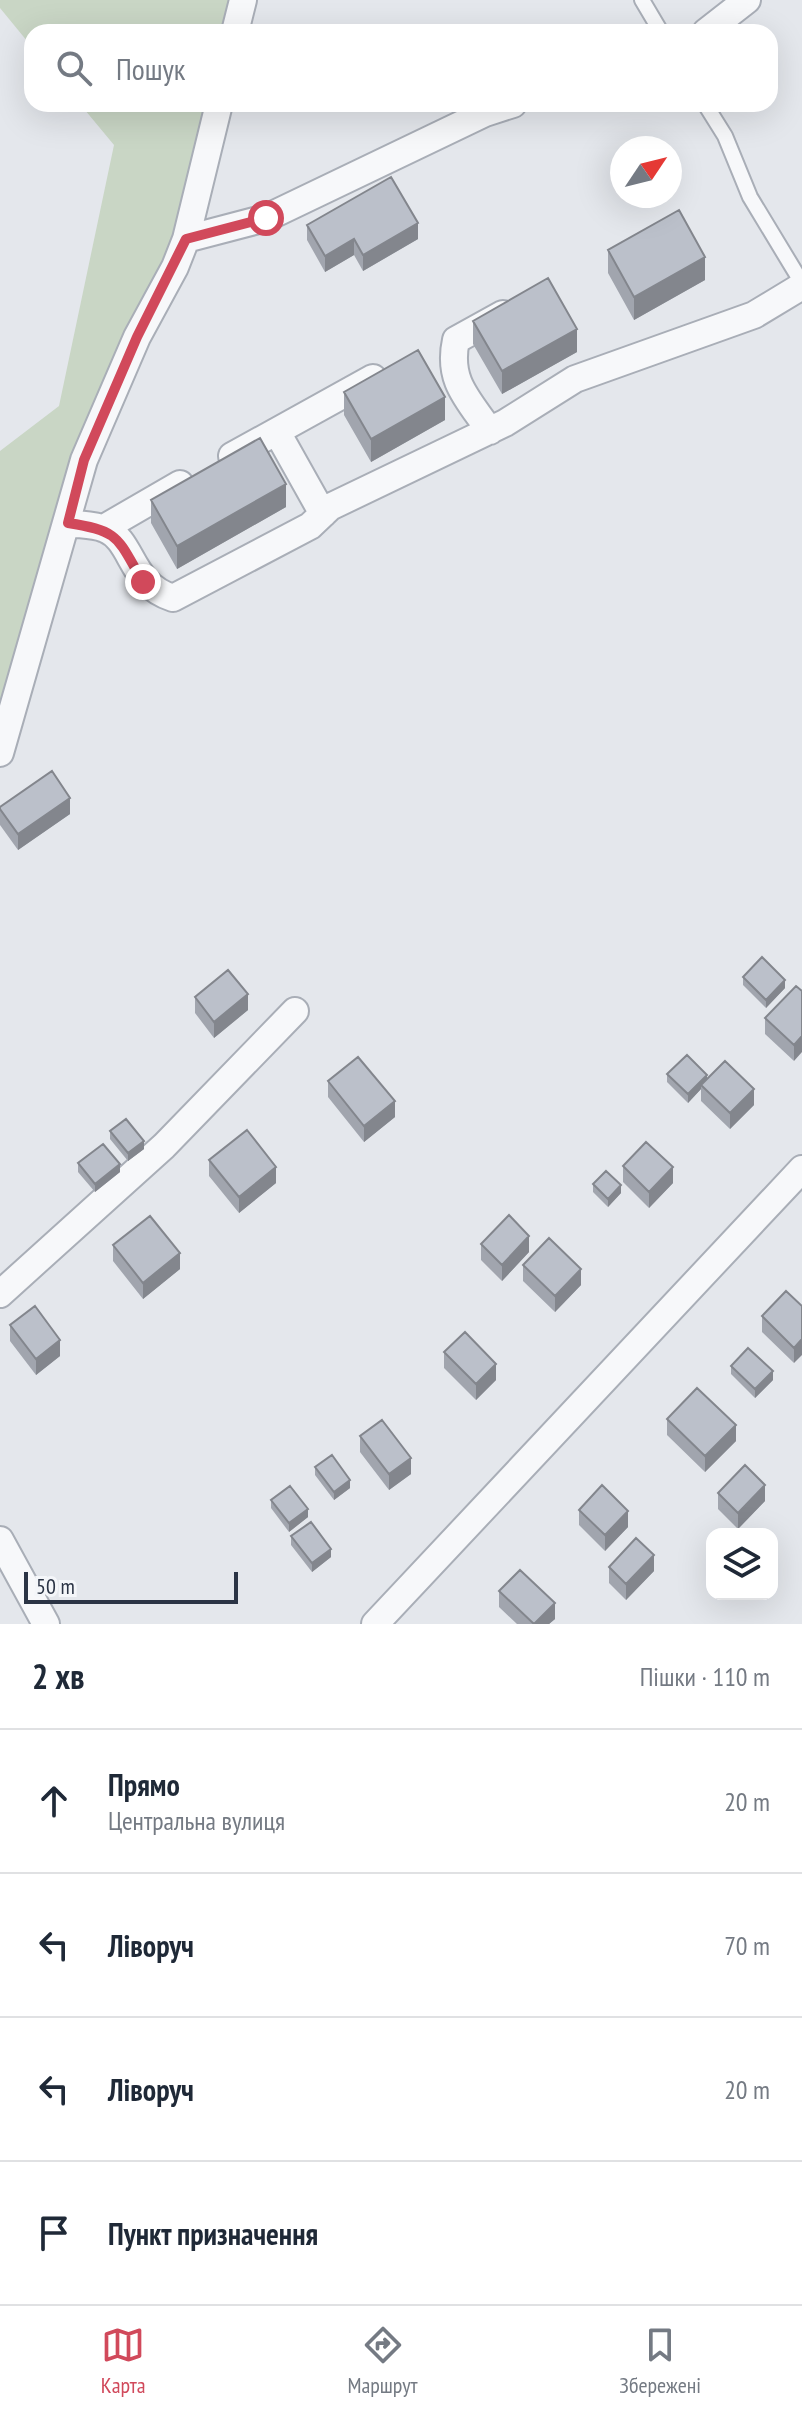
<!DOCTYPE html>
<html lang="uk">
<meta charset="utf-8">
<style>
:root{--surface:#fff;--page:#f6f6f7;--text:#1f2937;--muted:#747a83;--line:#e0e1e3;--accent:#d1495b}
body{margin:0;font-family:"PT Sans Narrow",sans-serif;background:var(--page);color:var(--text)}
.controls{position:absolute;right:24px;bottom:24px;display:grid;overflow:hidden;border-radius:16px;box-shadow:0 8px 32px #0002}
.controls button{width:72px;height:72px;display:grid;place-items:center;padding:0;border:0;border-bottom:2px solid var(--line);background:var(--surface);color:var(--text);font:40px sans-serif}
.compass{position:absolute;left:610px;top:136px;width:72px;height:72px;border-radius:50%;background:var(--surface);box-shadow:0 8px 32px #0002;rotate:55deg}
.scale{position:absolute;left:24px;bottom:20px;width:214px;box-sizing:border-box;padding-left:8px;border:4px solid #2b3445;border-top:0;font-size:22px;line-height:28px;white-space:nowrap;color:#2b3445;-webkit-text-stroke:6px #f4f6f9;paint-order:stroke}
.stop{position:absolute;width:24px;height:24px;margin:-18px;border:6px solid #d1495b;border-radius:50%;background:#fff}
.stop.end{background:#d1495b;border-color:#fff;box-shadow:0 2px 8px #0008}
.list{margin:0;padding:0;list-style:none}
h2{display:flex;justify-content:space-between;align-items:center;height:104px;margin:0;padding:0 32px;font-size:34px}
h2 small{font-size:26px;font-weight:400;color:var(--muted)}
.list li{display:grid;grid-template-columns:52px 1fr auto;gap:24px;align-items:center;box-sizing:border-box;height:144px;padding:0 32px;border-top:2px solid var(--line)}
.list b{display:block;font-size:30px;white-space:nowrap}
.list p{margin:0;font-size:26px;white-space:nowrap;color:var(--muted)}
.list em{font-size:26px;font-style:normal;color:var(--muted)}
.icon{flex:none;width:44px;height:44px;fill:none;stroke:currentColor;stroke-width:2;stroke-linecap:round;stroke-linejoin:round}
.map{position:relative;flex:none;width:802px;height:1624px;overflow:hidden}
.search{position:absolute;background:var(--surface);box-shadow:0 8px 32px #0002;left:24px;right:24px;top:24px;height:88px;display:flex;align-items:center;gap:20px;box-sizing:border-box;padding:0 28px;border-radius:24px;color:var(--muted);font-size:30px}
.sheet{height:680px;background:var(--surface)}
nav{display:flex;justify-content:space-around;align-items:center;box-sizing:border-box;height:112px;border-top:2px solid var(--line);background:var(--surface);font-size:22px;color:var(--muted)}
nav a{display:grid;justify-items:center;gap:4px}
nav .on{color:var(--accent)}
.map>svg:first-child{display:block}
</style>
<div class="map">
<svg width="802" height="1624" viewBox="0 0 802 1624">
<rect width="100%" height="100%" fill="#e4e7ec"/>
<path fill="#c9d6c5" d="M0,0H243L235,32H32V47L0,8Z
M80,104H219L197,205L137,337L0,753V451L59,406L114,145Z"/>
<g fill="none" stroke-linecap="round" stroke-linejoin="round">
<defs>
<path id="service" d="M642,0L661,32
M705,104L725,136L750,197L802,283"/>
<path id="minor" d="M235,32L243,0
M706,32L747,0
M186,239L266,218L485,113L513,104
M490,431C468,399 447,381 456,340L503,314
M277,432L323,514
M232,456L373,378
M68,523C79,525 94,524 105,529C134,541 129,584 173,598L310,526L330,507L505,423L575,379L754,315L802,286
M104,528L180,484
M0,753L84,460L137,337L175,267L186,239L219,104
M0,1294L164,1146L295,1011
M0,1540L46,1624
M375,1624L802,1169"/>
</defs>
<use href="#service" stroke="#a9aeb7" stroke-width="18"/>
<use href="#minor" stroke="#a9aeb7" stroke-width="30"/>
<use href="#service" stroke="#f7f8fa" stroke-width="14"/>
<use href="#minor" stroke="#f7f8fa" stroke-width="26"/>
</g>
<path fill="#a1a5ae" d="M307,225L418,239L363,271L354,255L325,272L307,240Z
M608,250L705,280L634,320L608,273Z
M473,321L577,352L502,394L473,344Z
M344,392L445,420L371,462L344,415Z
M151,500L286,507L177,569L151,523Z
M0,807L70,814L18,850L0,825Z
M743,977L785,988L766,1008L743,985Z
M796,986L794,1061L765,1034V1018Z
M195,997L248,1010L214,1038L195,1013Z
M667,1074L707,1079L754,1105L730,1129L701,1101V1089L688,1103L667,1082Z
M328,1081L395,1117L364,1142L328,1097Z
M110,1131L144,1149L128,1161L110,1139Z
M209,1160L276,1183L239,1213L209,1176Z
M78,1163L120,1172L95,1192L78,1172Z
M623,1166L673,1183L649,1208L623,1182Z
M593,1184L621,1193L608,1207L593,1192Z
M481,1244L529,1252L502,1281L481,1260Z
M113,1245L180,1269L143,1299L113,1261Z
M523,1265L581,1285L555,1312L523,1281Z
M802,1306L794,1363L762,1332V1316Z
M10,1325L60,1356L36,1375L10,1341Z
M444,1352L496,1380L476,1400L444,1368Z
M731,1366L773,1380L755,1398L731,1374Z
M667,1419L736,1441L705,1472L667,1435Z
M360,1436L411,1474L389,1490L360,1452Z
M315,1467L350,1488L334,1500L315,1475Z
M718,1493L765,1501L738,1529L718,1509Z
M271,1500L308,1517L289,1532L271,1508Z
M579,1510L628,1527L605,1551L579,1525Z
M291,1536L331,1557L312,1572L291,1545Z
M609,1567L654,1571L626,1600L609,1583Z
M499,1591L555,1619L549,1624H517L499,1607Z"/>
<path fill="#83868d" d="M418,223V239L363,271V255Z
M354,239V255L325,272V256Z
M705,257V280L634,320V297Z
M577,329V352L502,394V371Z
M445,397V420L371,462V439Z
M286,484V507L177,569V546Z
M70,798V814L18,850V834Z
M785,980V988L766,1008V1000Z
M248,994V1010L214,1038V1022Z
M802,1036V1052L794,1061V1045Z
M707,1075V1083L701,1085V1089L688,1103V1094Z
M754,1089V1105L730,1129V1113Z
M395,1101V1117L364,1142V1126Z
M144,1141V1149L128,1161V1153Z
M120,1164V1172L95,1192V1184Z
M276,1167V1183L239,1213V1197Z
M673,1167V1183L649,1208V1192Z
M621,1185V1193L608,1207V1199Z
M529,1236V1252L502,1281V1265Z
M180,1253V1269L143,1299V1283Z
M581,1269V1285L555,1312V1296Z
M802,1339V1355L794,1363V1348Z
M60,1340V1356L36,1375V1359Z
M496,1364V1380L476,1400V1384Z
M773,1371V1380L755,1398V1389Z
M736,1425V1441L705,1472V1456Z
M411,1458V1474L389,1490V1474Z
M350,1480V1488L334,1500V1492Z
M765,1485V1501L738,1529V1513Z
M308,1509V1517L289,1532V1523Z
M628,1511V1527L605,1551V1535Z
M331,1549V1557L312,1572V1563Z
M654,1555V1571L626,1600V1584Z
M555,1603V1619L549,1624H534Z"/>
<path fill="#bbc0ca" stroke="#83868d" stroke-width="2" d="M391,177L418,223L363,255L354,239L325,256L307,225Z
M679,210L705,257L634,297L608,250Z
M548,278L577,329L502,371L473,321Z
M418,350L445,397L371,439L344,392Z
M260,438L286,484L177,546L151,500Z
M52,771L70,798L18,834L0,809V807Z
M762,957L785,980L766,1000L743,977Z
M228,970L248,994L214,1022L195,997Z
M796,986L802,991V1036L794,1045L765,1018Z
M687,1055L707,1075L688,1094L667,1074Z
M358,1057L395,1101L364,1126L328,1081Z
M725,1061L754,1089L730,1113L701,1085Z
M126,1119L144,1141L128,1153L110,1131Z
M247,1130L276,1167L239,1197L209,1160Z
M646,1142L673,1167L649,1192L623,1166Z
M103,1144L120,1164L95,1184L78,1163Z
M606,1171L621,1185L608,1199L593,1184Z
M509,1215L529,1236L502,1265L481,1244Z
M150,1216L180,1253L143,1283L113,1245Z
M549,1238L581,1269L555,1296L523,1265Z
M786,1291L802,1306V1339L794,1348L762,1316Z
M35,1306L60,1340L36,1359L10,1325Z
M465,1332L496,1364L476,1384L444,1352Z
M748,1348L773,1371L755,1389L731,1366Z
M697,1388L736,1425L705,1456L667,1419Z
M382,1420L411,1458L389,1474L360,1436Z
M332,1455L350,1480L334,1492L315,1467Z
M745,1465L765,1485L738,1513L718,1493Z
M602,1485L628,1511L605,1535L579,1510Z
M290,1486L308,1509L289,1523L271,1500Z
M311,1522L331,1549L312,1563L291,1536Z
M636,1538L654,1555L626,1584L609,1567Z
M520,1570L555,1603L534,1624L499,1591Z"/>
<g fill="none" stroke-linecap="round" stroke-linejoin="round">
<path stroke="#d1495b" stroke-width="10" d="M143,582C117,538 121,531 68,523L84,460L137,337L186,239L266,218"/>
</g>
</svg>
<div class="controls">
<button><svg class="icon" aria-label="layers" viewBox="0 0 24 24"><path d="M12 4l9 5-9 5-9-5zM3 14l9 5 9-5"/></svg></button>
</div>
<svg class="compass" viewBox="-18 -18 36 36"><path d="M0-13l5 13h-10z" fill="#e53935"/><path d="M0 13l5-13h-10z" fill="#747a83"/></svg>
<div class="scale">50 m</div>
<div class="stop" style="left:266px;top:218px"></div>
<div class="stop end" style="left:143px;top:582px"></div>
<div class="search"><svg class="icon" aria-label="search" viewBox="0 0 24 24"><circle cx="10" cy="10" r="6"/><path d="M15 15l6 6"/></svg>Пошук</div>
</div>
<section class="sheet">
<h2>2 хв<small>Пішки · 110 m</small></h2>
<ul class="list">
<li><svg class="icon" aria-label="ahead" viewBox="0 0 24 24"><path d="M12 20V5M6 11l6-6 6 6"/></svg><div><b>Прямо</b><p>Центральна вулиця</p></div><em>20 m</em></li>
<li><svg class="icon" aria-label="left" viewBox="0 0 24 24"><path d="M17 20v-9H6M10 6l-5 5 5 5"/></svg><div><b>Ліворуч</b></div><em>70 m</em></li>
<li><svg class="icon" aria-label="left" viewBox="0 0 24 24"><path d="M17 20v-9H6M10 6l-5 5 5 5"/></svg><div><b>Ліворуч</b></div><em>20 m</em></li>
<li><svg class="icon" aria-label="arrive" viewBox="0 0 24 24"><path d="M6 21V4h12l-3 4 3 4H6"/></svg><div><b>Пункт призначення</b></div></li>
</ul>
</section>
<nav>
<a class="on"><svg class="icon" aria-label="map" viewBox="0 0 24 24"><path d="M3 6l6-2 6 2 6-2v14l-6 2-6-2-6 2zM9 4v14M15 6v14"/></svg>Карта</a>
<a><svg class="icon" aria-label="directions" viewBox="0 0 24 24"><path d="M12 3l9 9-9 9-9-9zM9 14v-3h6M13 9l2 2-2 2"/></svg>Маршрут</a>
<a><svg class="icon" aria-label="saved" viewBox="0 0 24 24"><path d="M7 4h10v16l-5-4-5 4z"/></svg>Збережені</a>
</nav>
